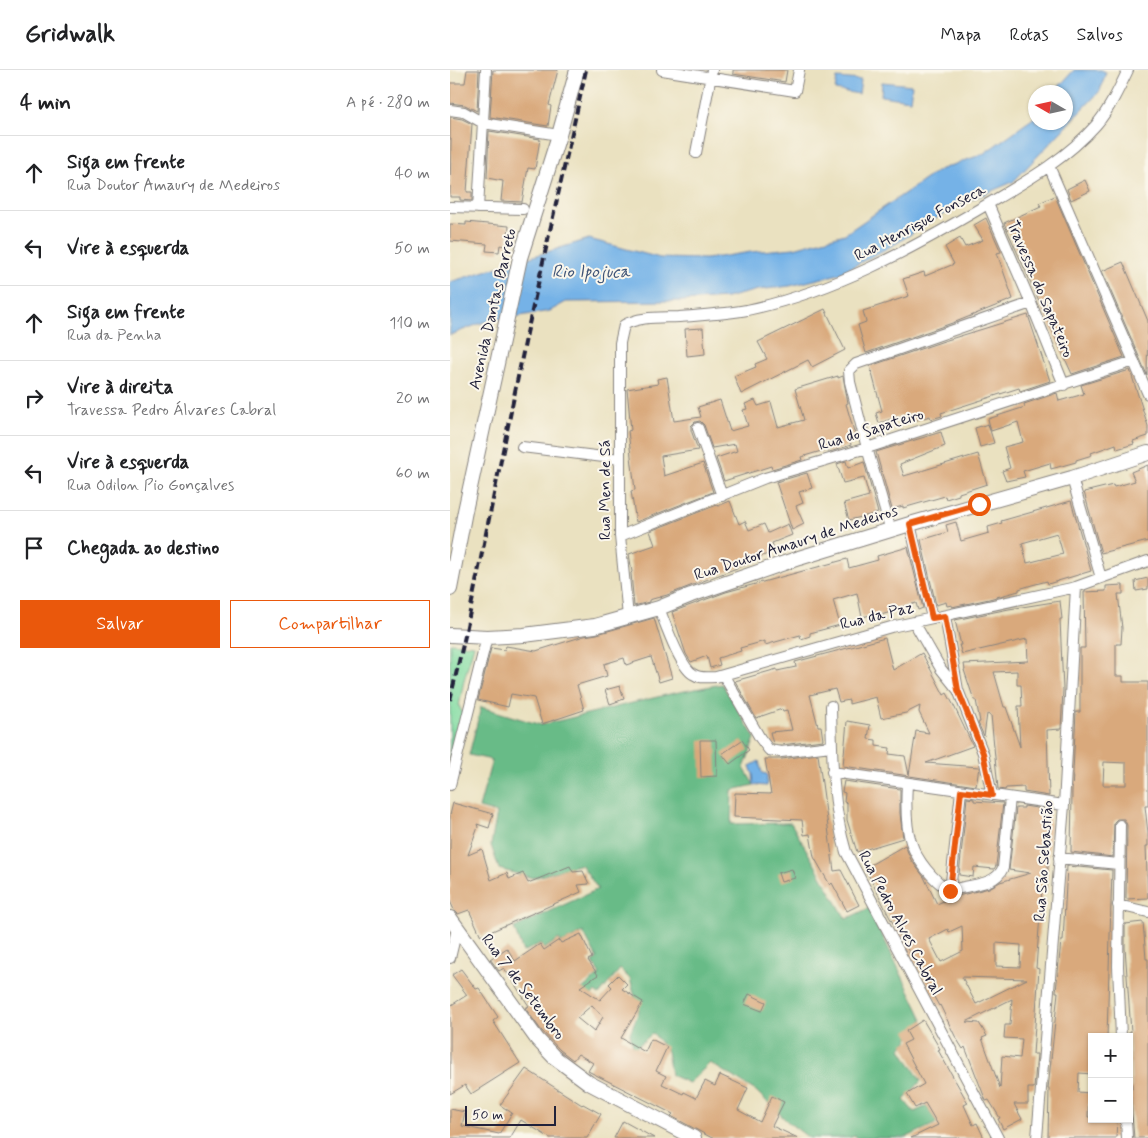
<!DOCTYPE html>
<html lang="pt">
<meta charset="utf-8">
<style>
:root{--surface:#fff;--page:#f2f2f2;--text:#202124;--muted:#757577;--line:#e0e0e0;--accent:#ea580c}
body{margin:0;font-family:Mynerve,sans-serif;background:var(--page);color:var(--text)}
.controls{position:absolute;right:15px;bottom:15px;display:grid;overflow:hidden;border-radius:0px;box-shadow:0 1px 4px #0004}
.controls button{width:45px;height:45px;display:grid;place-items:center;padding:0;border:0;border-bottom:1px solid var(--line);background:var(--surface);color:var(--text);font:25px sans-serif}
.compass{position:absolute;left:578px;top:15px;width:45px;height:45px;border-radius:50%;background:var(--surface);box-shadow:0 1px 4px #0004;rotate:279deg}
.scale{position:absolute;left:15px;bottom:12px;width:91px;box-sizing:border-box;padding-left:5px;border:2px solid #22223b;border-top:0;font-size:14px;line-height:18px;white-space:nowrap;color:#22223b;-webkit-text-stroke:4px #fbf7ec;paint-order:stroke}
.stop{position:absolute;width:15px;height:15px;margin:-11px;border:4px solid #ea580c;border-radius:50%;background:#fff}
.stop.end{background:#ea580c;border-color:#fff;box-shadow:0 1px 5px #0008}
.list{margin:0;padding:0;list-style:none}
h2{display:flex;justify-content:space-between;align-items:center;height:65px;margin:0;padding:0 20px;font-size:21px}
h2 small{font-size:16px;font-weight:400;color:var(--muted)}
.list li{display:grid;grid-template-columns:32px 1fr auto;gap:15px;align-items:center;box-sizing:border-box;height:75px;padding:0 20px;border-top:1px solid var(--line)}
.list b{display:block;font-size:19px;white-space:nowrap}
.list p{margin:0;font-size:16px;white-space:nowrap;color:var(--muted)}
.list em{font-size:16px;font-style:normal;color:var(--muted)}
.actions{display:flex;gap:10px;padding:15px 20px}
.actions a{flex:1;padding:11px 0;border:1px solid var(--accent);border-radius:0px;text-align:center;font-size:18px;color:var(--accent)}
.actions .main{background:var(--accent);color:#fff}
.icon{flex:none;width:28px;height:28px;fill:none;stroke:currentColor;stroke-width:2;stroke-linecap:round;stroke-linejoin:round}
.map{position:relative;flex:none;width:698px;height:1068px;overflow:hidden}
header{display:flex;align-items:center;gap:30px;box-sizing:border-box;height:70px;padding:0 25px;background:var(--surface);border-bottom:1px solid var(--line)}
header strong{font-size:24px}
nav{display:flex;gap:28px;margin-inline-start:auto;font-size:18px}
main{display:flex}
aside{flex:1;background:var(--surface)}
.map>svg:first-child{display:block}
</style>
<header>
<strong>Gridwalk</strong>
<nav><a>Mapa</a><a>Rotas</a><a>Salvos</a></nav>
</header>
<main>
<aside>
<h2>4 min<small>A pé · 280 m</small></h2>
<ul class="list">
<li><svg class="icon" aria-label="ahead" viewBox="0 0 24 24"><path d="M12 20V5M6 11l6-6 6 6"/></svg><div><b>Siga em frente</b><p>Rua Doutor Amaury de Medeiros</p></div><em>40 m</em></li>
<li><svg class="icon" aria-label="left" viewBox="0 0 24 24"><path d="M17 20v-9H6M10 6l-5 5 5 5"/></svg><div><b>Vire à esquerda</b></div><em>50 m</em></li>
<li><svg class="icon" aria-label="ahead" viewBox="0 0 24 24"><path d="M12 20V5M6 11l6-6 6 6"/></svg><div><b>Siga em frente</b><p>Rua da Penha</p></div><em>110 m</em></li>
<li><svg class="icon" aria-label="right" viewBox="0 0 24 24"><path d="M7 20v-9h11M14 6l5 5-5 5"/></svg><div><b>Vire à direita</b><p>Travessa Pedro Álvares Cabral</p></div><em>20 m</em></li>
<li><svg class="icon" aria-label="left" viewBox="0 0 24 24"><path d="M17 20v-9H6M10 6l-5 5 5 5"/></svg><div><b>Vire à esquerda</b><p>Rua Odilon Pio Gonçalves</p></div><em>60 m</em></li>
<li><svg class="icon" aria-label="arrive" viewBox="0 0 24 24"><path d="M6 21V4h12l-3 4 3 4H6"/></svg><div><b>Chegada ao destino</b></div></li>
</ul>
<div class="actions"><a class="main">Salvar</a><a>Compartilhar</a></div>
</aside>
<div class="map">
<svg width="698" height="1068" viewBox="0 0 698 1068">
<rect width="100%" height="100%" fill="#fbf7ec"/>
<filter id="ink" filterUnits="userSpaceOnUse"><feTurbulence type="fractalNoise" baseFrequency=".02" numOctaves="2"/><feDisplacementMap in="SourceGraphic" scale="10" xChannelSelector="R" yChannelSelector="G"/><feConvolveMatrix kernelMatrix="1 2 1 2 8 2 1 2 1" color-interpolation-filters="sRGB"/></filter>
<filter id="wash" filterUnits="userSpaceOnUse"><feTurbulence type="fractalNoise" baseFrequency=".0096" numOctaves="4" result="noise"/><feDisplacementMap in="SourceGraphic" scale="20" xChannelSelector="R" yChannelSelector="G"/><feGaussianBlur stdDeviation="1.12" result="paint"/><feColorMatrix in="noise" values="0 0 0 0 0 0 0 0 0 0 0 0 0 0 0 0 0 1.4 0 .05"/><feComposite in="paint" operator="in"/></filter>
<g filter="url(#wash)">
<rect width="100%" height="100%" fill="#eae1c0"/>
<path fill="#81dba1" stroke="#527e6e" d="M0,573L24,575L14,610L9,636L13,644L0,690Z"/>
<path fill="#68bb87" stroke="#456e61" d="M272,614L305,668L294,698L304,715L282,720L281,754L341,753L396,849L419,838L473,949L451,979L471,1011L454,1030L464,1042L477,1036L487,1053L455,1068H407L406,1066L397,1068H359L338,1052L306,1021L260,993L239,1013L221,1005L217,981L203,963L184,979L180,963L189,941L180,909L170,899L149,925L145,922L139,928L132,919L150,904L143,893L147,888L133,862L112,873L109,869L94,879L91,873L73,882L64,858L148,819L131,794L83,808L49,799L41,775L47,743L29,738L42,690L19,685L31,637L91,655L224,623Z"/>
<path fill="#74b2e7" stroke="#4b6a91" d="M624,0H651L656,2L650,21L563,112L520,130L481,151L447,173L389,204L340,216L308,220L276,228L232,231L116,232L100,241L34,252L0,265V212L139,169L210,188L256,189L301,182L344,178L395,164L489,100L533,84L585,47L586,52H616V22H604Z
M387,8L411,10L409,24L385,20Z
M432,12L462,15L460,30L431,26Z
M309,691L312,703L317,704V716L304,715L303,704L300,696Z"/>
<g id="blocks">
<path fill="#d9a97b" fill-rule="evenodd" d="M17,0H29L27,41L15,35L0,33V13H15Z
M43,0H108L99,35L101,36L98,56L40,47Z
M283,0H337L335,12L283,4Z
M0,47L12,49L22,54L17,122H22V131L10,130V127H0L1,69H0Z
M39,61L90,69L85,99L78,98L72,132L51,131L53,111L37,108Z
M635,110L640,121L621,130L617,119Z
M605,126L674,287L622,304L554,153L591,136L589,133Z
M536,148L551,182L547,183L563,229L508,251L416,283L408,255L416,252L413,241L459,226L453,209L474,202L475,206L504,194L495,177L510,168L515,177L533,170L524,155Z
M16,152L59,156L57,176L50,175L49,182L36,181L37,174L0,171V154L16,155Z
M673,192L698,251L697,305L652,201Z
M375,239L395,280L362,297L358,290L291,324L284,306L306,297L305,294L317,289L308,272Z
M578,245L600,311L570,321L569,318L491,343L492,346L481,349L480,346L464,351L461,343L429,353L426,343L432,341L420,296L494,271Z
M253,258L255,284L237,286L235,259Z
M680,300L698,356V366L683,371L684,374L667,379L666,374L641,383L642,385L626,390V392L601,399L600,393L573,401L575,407L556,411L552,401L560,398L554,377L573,372L568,352L541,361L538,349L575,337L574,334L607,323L609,331L634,324L631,315Z
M388,306V308L393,306L398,333L396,334L406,368L400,370L401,375L383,381L378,382V379L351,387L352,390L322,399L321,396L274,411L266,388L287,381L285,374L262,378L254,355L250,351L245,352L241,356V360L248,380L211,386L214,406L253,393L263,422L186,452L181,421L185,420L178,361L181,360L177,319L208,314L207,309L217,307L224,351L251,347L248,337L270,330L280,361L298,356L293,340L297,339L295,334L305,330L308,336L321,332L328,357L354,350L345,319Z
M538,354L544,373L530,377L525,358Z
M491,362L495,376L450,394L454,406L528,384L537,414L509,423V425L496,429L495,426L453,438V436L442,439L426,382Z
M396,391L398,398L414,392L428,443L399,450L394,433L419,426L414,408L393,413L387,394Z
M698,395V471L651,483L634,422L663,415L664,417L685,411L681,402Z
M357,403L362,418L349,422L353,433L346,436L354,454L342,460L326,412Z
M280,431L289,454L295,451L299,460L314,454L318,463L338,454L342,465L322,473L325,481L310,487V489L217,525L199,530V532L184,536L181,503L182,502L179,484L205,475L200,461L267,435L268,436Z
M621,431L641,501L598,514L597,511L582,515L569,519V521L539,529L502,537V535L497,536L496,532L486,535L471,470L498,462L496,455L506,452L511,471L539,463L538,457L552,453L551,451ZM607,463L613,484L577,493L572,473Z
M458,477L473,538L468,540L466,533L441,540V542L431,545L430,543L412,547L407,523L383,530L390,555L360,563V566L351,569L350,565L315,575V571L290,578L291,581L268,588L270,595L260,598L257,586L241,592L236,584L222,542L276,522L397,489L399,498L428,490L427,486Z
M698,508V519L686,521L685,511Z
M673,515V524H668L672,558L671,574H666V606H673V612H698V736H695L698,763V776H696L698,828L676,829L677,755L674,749H667L664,752L663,787L621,782L622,722L626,642H630V578H635L634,522L656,521V516ZM654,692L676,693V715H653Z
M610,531L612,549H610L613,620L611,659L597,660L599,726L574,722V717L556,718L555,720L548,719L541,645L537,644L534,666L528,653L530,652L526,630H524L514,600H515L514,594L578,591L577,569L512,584L509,575H511L505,550L559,539ZM567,601V615H571L572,636H568L570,677L556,637H554L544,602Z
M204,548L222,608L209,612L201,587L176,595L174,588L154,594L157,606L127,615L134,640L92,654L84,628L61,624L58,637L28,630L41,578L55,580L56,576L86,581L134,566L147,564Z
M435,568L443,600L472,583L494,625L497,623L504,636L523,676L476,693L529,697L526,716L393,696L397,651L420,655L418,669L426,670V676L440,678L439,684L455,686L459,705L466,661L479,663L469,642L470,636L456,643L431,648L426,627L399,634V630L389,632L385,619L360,625L368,656H371L373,670L331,675L323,674L320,662L342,660L337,640L333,641L332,639L306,648L285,611L327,599V601L346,597L345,592Z
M170,616L174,629L160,634L155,620Z
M250,670H266L267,706L251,707Z
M292,670L299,680L280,694L272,684Z
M368,684L384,801L391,800L409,835L397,841L382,813L380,815L364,787L360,764L354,765L352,750L284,747L285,723L321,724L315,689H332Z
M394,711L450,719V743L453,768L407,782L397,750V733L394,732L395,723L392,722Z
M517,728L524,729V731L553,733L546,796L544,799L524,797L523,807L509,805Z
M3,733L43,744L39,758L27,754L28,757L18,785L32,779L41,810L57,803L59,809L73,803L78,813L120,796L123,802L133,801L139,814L128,815L131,822L31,866L19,840L8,844L4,840L0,831V745Z
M574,736L599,740V751H600L597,819H592L586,898L589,899L583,984H587L584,1018H578V1034H564L572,1049L553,1059L548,1049L550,1048L539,1030L536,1031L515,977L513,979L505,966L490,935L489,936L439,846L415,798L455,775L461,790L474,807L487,834L500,828L539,818L550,812L581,803L559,800L566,738H574ZM512,856L513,881L491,892L479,869L498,859L499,862ZM546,873L571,875L570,897L546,896ZM512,907L577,909L526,934ZM562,929L560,955H555L554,968L572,969L570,988L552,986L550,1018L532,968L537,966L529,953L516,952Z
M617,796L662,800L657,967H642V1004L629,1003L628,1022L639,1023L638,1047H642V1049H667L666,1068H598L599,1019H598L608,922H606L611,871H613Z
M342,799L345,808L331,812L328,803Z
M693,852L696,889H698V1068H684L680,1019H682L679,962H681L675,878V854Z
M131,864L142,888L138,890L148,905L130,917L150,930L162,917L159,914L168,905L177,914L172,919L193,932L171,968L195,982L201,969L217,977L206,1001L216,1006L212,1014L233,1024L234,1022L246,1028L255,1011L265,1016L270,1005L298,1018L288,1040L310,1052L322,1026L334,1032L322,1056L348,1068H262L221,1046L223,1044L138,1001L143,993L128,984L123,990L110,980L91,960L75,938L79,936L54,898L49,901L40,889L57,878L65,891L90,874L94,880L109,870L111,873ZM142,935L153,947L144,962L127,948Z
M11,899L26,919L29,918L48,947L43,951L70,993L21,1024L15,1015L0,1024V936L17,925L2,905Z
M299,924L316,932L312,941L294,934Z
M473,950L490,979L488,980L493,989L518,1033L514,1035L523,1055L527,1053L534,1068H461L488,1055L475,1033L465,1038L457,1024L474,1014L453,974L461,970L456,961Z
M76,999L132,1035L133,1034L151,1044L137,1068H100L71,1050L60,1068H0V1039L15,1042L12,1056L49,1064L62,1043L50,1035Z
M173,1051L204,1068H164Z"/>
</g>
</g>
<g filter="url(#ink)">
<use href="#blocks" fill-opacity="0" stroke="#86827e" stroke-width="1"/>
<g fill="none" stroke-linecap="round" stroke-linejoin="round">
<defs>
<path id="street" d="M212,0L345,21L349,0
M0,40L14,42L33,53L109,65
M246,83L262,0
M599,96L698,324
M538,134L581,233L614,315
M0,137L73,139
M28,138L36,0
M248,358L272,426
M72,377L170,389
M622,408L651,508
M460,454L482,548
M441,461L417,378L400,312L399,301L406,294L581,233
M170,466L315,408L417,378L684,291
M209,538C215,553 230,597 243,604C250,609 258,607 266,607L441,557L626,517L698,491
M495,546L508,620L533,683L542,725
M178,547L170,466V273L174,255C190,246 211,248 229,247C252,245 275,244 297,240C383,222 460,180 536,135C575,112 615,90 646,55C659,40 669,19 678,0
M464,552L491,599L507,619
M274,606L310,668L319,680L331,682L381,676
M381,636C382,685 382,735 396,782L548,1068
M382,702L614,735
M457,713C456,731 455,755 461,772C467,791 483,810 500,821
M0,715L37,567
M670,755L668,896L671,967
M609,788L668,794
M500,821C516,814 545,817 553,798L560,728
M500,821L511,721
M668,835L698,842
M0,888L7,859
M676,1049L677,1068
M587,1068L614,735L626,517"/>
<path id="secondary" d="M0,519L15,441L70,188L109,65L127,0
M0,565L37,567L74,565L145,556L209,538L241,525L349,488L460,454L622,408L698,383
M0,848L87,969L104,987L139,1013L244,1068"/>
</defs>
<use href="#street" stroke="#86827e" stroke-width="12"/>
<use href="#secondary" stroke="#86827e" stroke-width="16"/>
<use href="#street" stroke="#fff" stroke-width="10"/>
<use href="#secondary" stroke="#fff" stroke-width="14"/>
<path stroke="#22223b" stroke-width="4" stroke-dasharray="8 4" stroke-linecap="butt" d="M0,630L15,566L77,263L136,0"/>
</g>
</g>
<g fill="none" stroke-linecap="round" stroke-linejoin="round" filter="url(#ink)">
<path stroke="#ea580c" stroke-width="6" d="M500,821L511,721L542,725L533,683L508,620L495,546L482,548L460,454L529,434"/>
</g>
<g text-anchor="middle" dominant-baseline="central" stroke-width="4" stroke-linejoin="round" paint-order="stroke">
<g font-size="16" fill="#22223b" stroke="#fbf7ec">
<text transform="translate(470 153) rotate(-28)">Rua Henrique Fonseca</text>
<text transform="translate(590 219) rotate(67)">Travessa do Sapateiro</text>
<text transform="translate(43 239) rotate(-77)">Avenida Dantas Barreto</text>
<text transform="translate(421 360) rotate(-17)">Rua do Sapateiro</text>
<text transform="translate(155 420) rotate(-90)">Rua Men de Sá</text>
<text transform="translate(346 473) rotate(-18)">Rua Doutor Amaury de Medeiros</text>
<text transform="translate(427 546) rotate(-14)">Rua da Paz</text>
<text transform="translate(594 791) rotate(-86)">Rua São Sebastião</text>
<text transform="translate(450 853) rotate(62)">Rua Pedro Alves Cabral</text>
<text transform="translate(73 917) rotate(53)">Rua 7 de Setembro</text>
</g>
<g font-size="18" font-style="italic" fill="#3f5477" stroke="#fbf7ec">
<text x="141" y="202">Rio Ipojuca</text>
</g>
</g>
</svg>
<div class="controls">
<button>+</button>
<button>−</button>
</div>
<svg class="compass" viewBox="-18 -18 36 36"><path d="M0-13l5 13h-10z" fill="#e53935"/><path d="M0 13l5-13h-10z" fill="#757577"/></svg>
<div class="scale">50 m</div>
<div class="stop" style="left:529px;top:434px"></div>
<div class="stop end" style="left:500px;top:821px"></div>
</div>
</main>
